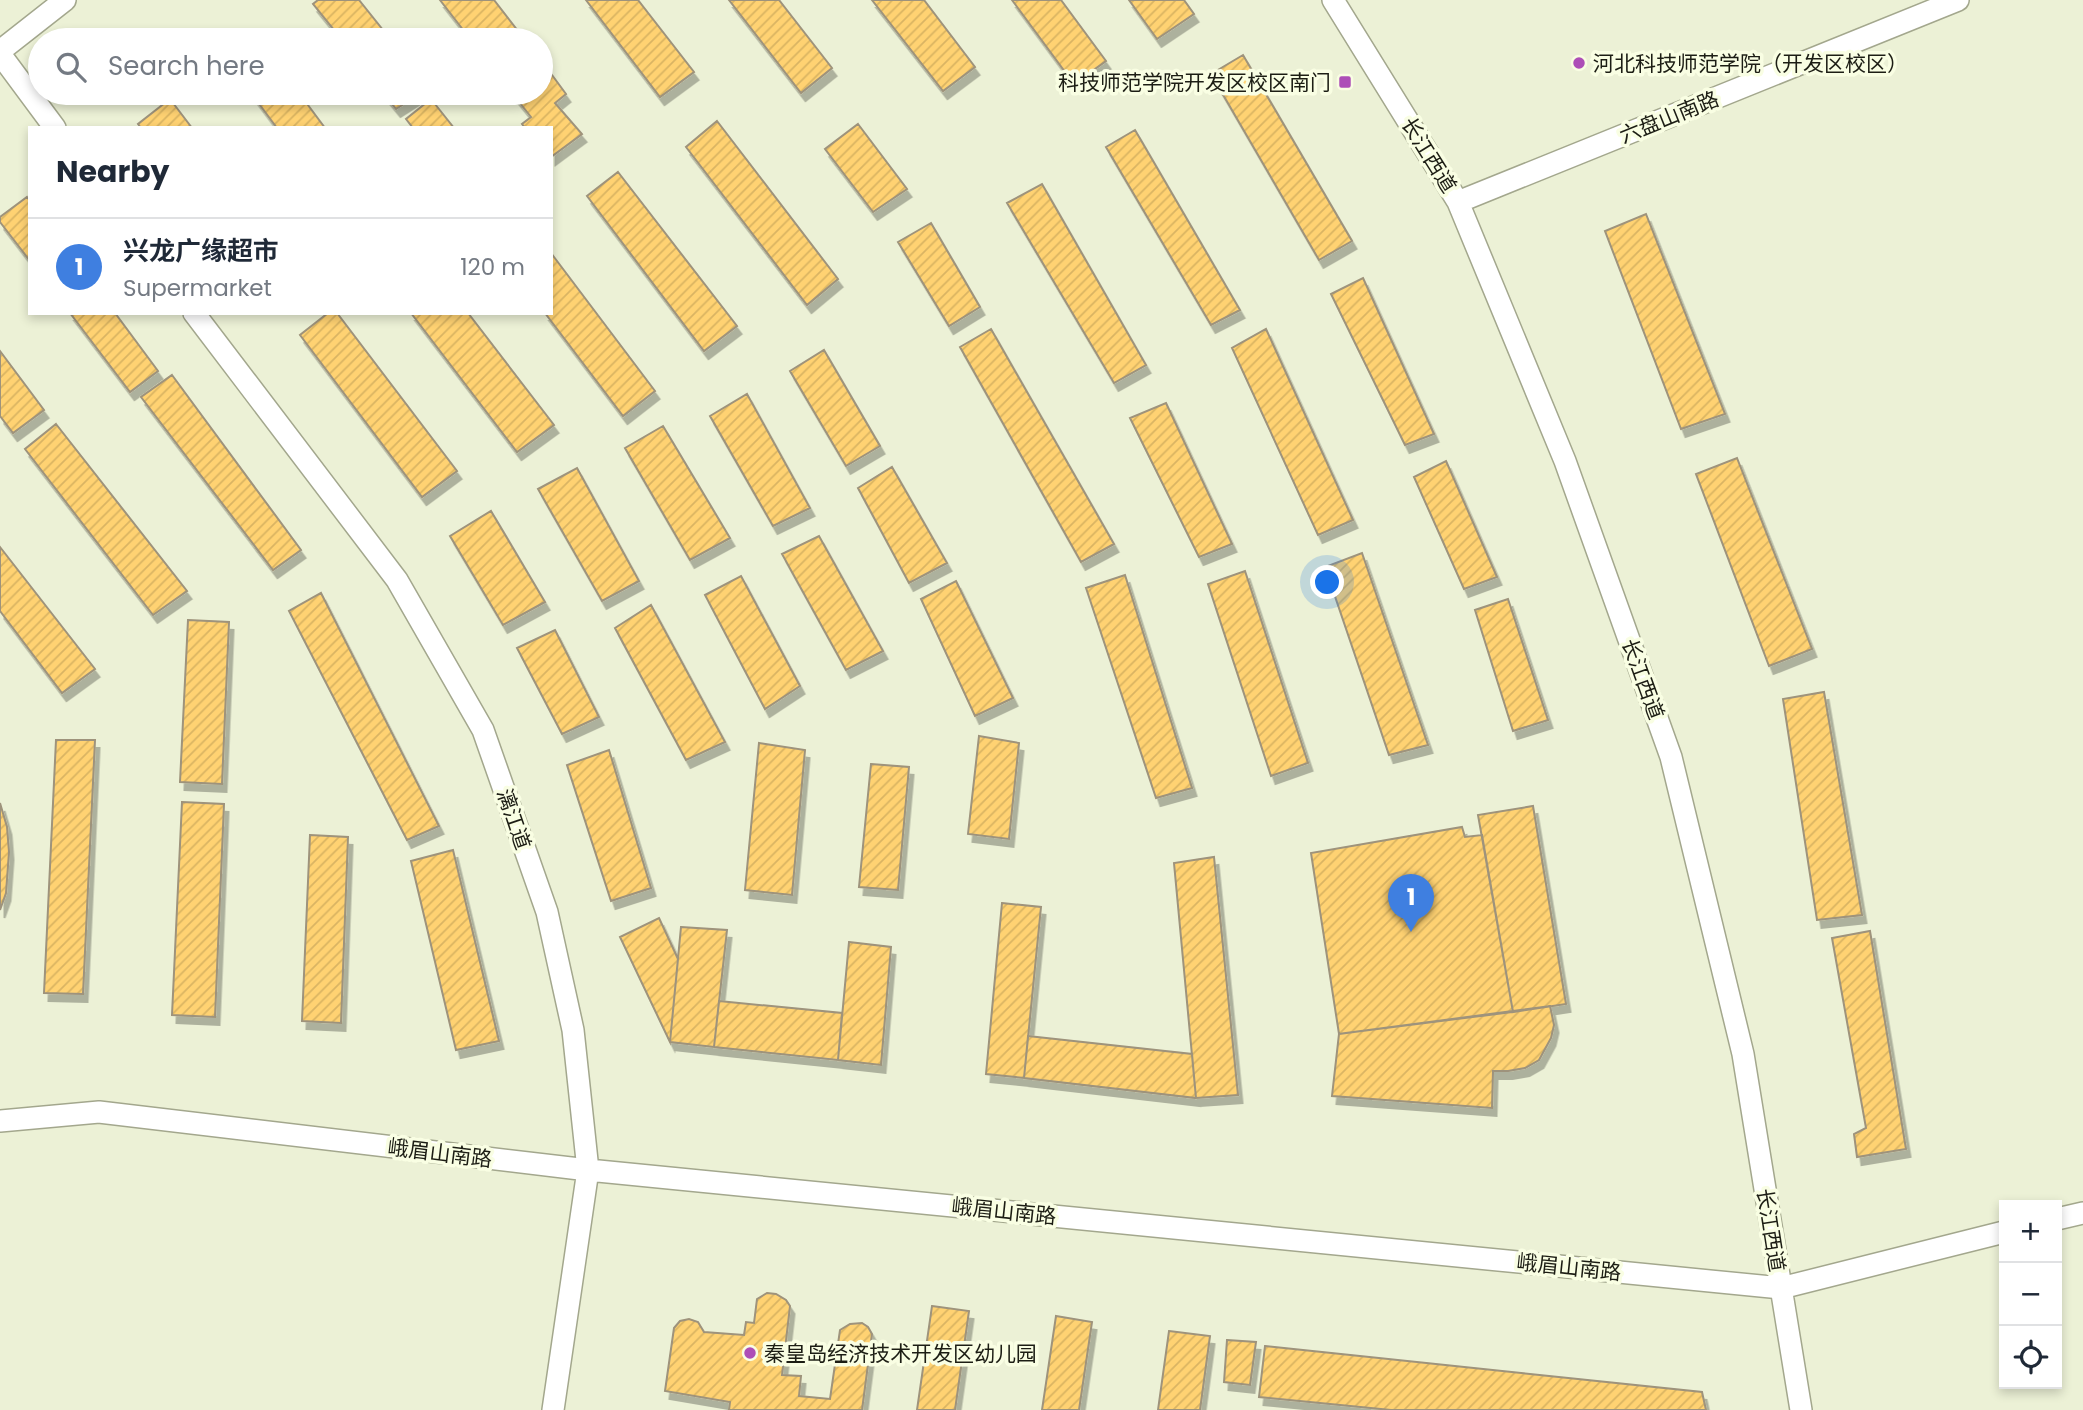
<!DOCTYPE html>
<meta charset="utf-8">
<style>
:root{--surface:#fff;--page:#f6f6f7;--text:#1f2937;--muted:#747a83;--line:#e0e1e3;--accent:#0b8043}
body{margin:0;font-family:Poppins,"Noto Sans SC",sans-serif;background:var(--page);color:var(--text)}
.controls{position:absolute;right:21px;bottom:21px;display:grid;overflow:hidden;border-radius:0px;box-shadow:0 4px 10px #0003}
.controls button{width:63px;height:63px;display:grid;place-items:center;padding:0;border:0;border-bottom:2px solid var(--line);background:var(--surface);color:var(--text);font:35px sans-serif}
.you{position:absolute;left:1328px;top:583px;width:24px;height:24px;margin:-18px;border:5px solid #fff;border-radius:50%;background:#1a73e8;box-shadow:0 0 0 10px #1a73e833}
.badge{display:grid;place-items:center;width:46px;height:46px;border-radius:50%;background:var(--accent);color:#fff;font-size:23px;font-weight:700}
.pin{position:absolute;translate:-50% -58px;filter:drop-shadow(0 2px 4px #0008)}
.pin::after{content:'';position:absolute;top:37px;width:24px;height:21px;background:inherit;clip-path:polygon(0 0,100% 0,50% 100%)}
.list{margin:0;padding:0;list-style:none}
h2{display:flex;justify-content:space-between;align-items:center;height:91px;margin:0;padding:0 28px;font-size:30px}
h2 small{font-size:23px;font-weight:400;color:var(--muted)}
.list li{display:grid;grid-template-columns:46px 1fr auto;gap:21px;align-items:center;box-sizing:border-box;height:98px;padding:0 28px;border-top:2px solid var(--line)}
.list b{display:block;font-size:26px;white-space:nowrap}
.list p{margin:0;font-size:23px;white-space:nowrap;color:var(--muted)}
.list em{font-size:23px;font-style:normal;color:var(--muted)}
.icon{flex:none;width:38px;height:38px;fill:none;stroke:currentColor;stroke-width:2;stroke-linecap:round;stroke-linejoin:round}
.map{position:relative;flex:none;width:2083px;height:1410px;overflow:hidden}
.search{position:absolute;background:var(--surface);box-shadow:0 4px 10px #0003;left:28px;top:28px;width:525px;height:77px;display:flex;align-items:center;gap:18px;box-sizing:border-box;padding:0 24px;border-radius:38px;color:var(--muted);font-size:26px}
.panel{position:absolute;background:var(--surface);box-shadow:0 4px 10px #0003;left:28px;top:126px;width:525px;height:189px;border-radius:0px}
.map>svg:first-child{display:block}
</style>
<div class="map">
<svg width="2083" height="1410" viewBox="0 0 2083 1410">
<defs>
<pattern id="building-hatch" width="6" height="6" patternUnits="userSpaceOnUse" patternTransform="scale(1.75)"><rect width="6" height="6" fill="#ffd272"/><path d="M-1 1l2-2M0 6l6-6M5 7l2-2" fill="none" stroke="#dab462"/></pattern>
<filter id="shadow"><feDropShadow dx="4.5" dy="8" stdDeviation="0" flood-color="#0004"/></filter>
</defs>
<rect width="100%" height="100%" fill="#ecf1d6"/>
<path fill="url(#building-hatch)" stroke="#9e937b" stroke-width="2" filter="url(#shadow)" d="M318,0H359L391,40H342L313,4Z
M440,0H494L525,40H471Z
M586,0H638L694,72L660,97Z
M729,0H779L832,68L801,93Z
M872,0H924L975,67L943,91Z
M1012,0H1061L1106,61L1074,84Z
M1129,0H1184L1194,14L1157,39Z
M1243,55L1352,241L1319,260L1211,74Z
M541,60L566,94L555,103L582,134L551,157V128H525L522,124L531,117L512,93H541Z
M251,93H299L325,128H277Z
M383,93H421L396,109Z
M170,99L192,128H141L138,124Z
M431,99L454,128H413L406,119Z
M717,121L838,279L807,305L686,147Z
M858,124L907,189L873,212L825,149Z
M1135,130L1240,310L1211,325L1106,147Z
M618,172L737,326L704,351L587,196Z
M1042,184L1146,365L1114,383L1007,203Z
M27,197L30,201V261L0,222V217Z
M1646,214L1725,414L1681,429L1605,231Z
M931,223L980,307L949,326L898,242Z
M551,253L655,391L623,416L545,313H551Z
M1363,278L1434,434L1405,445L1331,294Z
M70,313H115L158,371L130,392Z
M328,313H337L457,471L422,497L300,335Z
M411,313H468L554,425L517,452Z
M991,329L1114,544L1081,562L960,347Z
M1266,329L1353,520L1318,535L1232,348Z
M824,350L880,446L846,466L790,371Z
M0,351L44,410L13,433L0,416Z
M172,375L301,550L273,570L141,397Z
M747,394L810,508L773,526L710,416Z
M1166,403L1232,544L1199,557L1130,418Z
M56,424L187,591L153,615L25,449Z
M663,426L730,538L690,560L625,448Z
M1737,458L1812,649L1769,666L1696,474Z
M1446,461L1497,577L1464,589L1414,477Z
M892,467L947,563L909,583L858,488Z
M577,468L639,581L602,601L538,489Z
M491,511L545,602L503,625L450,536Z
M819,536L883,651L846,670L782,554Z
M0,547L95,669L62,693L0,611Z
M1362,553L1428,745L1389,755L1325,567Z
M1245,571L1308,763L1271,776L1208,584Z
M1125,575L1192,788L1156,798L1086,588Z
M741,576L800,686L765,709L705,595Z
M956,581L1013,698L975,716L921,599Z
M321,593L439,826L407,840L289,611Z
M1508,599L1548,720L1513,731L1475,610Z
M651,605L725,742L686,760L615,628Z
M188,620L229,622L222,784L180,782Z
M555,630L599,717L562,734L517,648Z
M1824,692L1862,915L1817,920L1783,699Z
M979,736L1019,743L1009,839L968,834Z
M56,740H95L83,994L44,993Z
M759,743L805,750L792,895L745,890Z
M609,750L651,888L611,901L567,765Z
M871,764L909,767L898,890L859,887Z
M182,802L224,804L215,1017L172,1015Z
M0,803L7,827L9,852L6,893L0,910Z
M1533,806L1566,1004L1513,1012L1478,815Z
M1462,827L1465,837L1482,835L1513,1012L1339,1034L1311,853Z
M310,835L348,837L341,1023L302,1021Z
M453,850L499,1041L456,1050L411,861Z
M1214,857L1238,1095L1196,1098L1174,863Z
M1002,903L1041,907L1024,1078L986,1074Z
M659,918L678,959L670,1042L620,937Z
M681,927L727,930L714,1047L670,1042Z
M1870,931L1906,1149L1857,1157L1854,1134L1866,1128L1832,938Z
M849,942L891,947L881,1065L838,1060Z
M719,1001L842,1013L838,1060L714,1047Z
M1550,1006L1554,1025L1551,1038L1539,1060L1525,1068L1508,1071H1493L1492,1108L1332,1096L1339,1034Z
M1028,1036L1192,1054L1196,1098L1024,1078Z
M767,1293L776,1294L786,1300L790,1306L782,1375L801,1376L799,1396L830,1399L840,1330L850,1324L862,1323L868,1327L872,1334L862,1410H729L730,1402L665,1391L674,1328L680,1321L689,1319L698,1322L704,1332L744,1335L746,1322L754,1323L757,1299Z
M932,1306L969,1311L955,1410H917Z
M1056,1316L1092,1322L1079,1410H1042Z
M1169,1331L1210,1336L1200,1410H1158Z
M1227,1340L1256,1342L1250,1385L1224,1382Z
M1265,1346L1702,1392L1706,1410H1391L1259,1397Z"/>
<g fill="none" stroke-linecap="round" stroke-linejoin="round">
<defs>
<path id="secondary" d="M1333,0L1458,202L1565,461L1671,757L1743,1054L1801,1410
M0,51L65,0
M0,54L55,128
M1458,202L1958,0
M194,313L397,580L483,730L547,912L573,1030L588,1170L553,1410
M0,1121L99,1112L588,1170L1781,1288L2004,1232
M2057,1219L2083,1213"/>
</defs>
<use href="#secondary" stroke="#a3a78d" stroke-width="24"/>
<use href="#secondary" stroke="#fff" stroke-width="21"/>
</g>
<g fill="#ad4eb7" stroke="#f9fee3" stroke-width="2.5">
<circle cx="1579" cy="63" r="7"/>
<rect x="1338" y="75" width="14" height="14" rx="3.5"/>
<circle cx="750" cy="1353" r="7"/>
</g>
<g text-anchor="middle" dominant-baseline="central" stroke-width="7" stroke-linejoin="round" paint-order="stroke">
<g font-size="21" fill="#1c1d14" stroke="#f9fee3" text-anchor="start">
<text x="1593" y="63">河北科技师范学院（开发区校区）</text>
<text x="1331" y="82" text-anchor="end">科技师范学院开发区校区南门</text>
<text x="764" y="1353">秦皇岛经济技术开发区幼儿园</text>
</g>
<g font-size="21" fill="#1c1d14" stroke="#f9fee3">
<text transform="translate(1669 117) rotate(-22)">六盘山南路</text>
<text transform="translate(1429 155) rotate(58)">长江西道</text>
<text transform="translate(1643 679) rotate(70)">长江西道</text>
<text transform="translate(514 819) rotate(71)">漓江道</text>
<text transform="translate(440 1153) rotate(7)">峨眉山南路</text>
<text transform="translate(1004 1211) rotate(6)">峨眉山南路</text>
<text transform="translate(1771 1230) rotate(81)">长江西道</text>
<text transform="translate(1569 1267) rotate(6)">峨眉山南路</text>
</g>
</g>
</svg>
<div class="controls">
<button>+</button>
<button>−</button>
<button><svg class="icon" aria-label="locate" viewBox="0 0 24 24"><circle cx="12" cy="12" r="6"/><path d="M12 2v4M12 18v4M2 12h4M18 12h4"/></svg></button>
</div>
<div class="you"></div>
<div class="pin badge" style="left:1411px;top:932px;background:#3f7fe0">1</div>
<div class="search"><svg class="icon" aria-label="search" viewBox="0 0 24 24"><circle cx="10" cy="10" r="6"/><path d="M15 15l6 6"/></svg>Search here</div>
<section class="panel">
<h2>Nearby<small></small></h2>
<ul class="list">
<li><span class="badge" style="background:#3f7fe0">1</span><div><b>兴龙广缘超市</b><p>Supermarket</p></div><em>120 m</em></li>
</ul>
</section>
</div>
